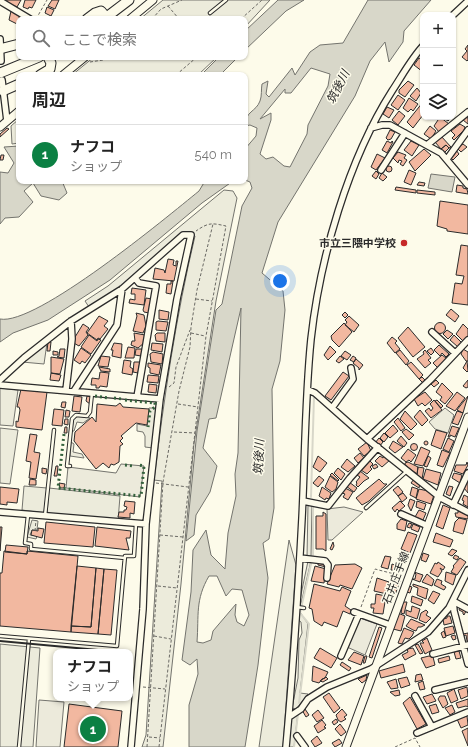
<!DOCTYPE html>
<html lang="ja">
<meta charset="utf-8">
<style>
:root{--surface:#fff;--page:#f6f6f6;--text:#222;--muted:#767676;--line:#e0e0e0;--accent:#0b8043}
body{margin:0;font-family:Raleway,"Noto Sans JP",sans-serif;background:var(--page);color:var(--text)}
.controls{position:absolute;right:12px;top:12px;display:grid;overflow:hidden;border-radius:8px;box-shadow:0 1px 3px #0004}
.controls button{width:36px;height:36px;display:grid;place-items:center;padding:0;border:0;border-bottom:1px solid var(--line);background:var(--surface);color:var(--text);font:20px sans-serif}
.you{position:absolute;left:280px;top:281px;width:14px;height:14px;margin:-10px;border:3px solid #fff;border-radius:50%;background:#1a73e8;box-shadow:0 0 0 6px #1a73e833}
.badge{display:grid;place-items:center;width:26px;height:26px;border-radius:50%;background:var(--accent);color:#fff;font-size:13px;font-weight:700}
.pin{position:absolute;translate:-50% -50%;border:2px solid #fff;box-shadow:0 1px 4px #0006}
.popup{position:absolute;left:53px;top:649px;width:80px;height:52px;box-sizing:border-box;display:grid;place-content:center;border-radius:8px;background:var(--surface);filter:drop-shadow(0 1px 3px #0005);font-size:13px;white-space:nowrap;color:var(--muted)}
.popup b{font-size:15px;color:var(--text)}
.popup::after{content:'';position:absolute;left:50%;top:100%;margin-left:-8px;border:8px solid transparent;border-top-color:var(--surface)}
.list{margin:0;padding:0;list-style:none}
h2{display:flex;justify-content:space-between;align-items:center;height:52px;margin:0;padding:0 16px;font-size:17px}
h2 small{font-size:13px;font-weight:400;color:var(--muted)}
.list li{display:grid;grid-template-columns:26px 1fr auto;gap:12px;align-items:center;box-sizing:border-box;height:60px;padding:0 16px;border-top:1px solid var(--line)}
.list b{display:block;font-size:15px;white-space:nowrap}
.list p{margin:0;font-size:13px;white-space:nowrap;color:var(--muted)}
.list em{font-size:13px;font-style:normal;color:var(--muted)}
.icon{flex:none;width:22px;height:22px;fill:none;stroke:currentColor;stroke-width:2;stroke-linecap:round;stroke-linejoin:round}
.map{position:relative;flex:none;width:468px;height:747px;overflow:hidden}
.search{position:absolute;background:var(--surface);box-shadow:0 1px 3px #0004;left:16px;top:16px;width:232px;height:44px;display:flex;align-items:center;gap:10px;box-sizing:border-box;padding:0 14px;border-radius:8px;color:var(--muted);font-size:15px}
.panel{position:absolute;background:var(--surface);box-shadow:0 1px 3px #0004;left:16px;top:72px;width:232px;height:112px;border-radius:8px}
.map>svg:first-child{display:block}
</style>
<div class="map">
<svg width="468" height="747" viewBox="0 0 468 747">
<rect width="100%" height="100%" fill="#fdfbea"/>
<path fill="#ecebdb" stroke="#74746e" d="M163,0H270L245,27V19H140Z
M94,57H217L198,75H72Z
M19,119V143L12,144L11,126Z
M224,190L233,191L237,198L216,301L194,444L181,584L163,747H142L146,735L162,481L154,480C164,398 176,316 195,236L184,232L119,288L89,307L85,301L108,286Z
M47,343L44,364L22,362Z
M0,388L18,390L13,426L0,425Z
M149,408H157L153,448L145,447V436L143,432L137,431V424L147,426Z
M445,408L454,415L448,433L435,429L429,422Z
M78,416L90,418L83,423L77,422L74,431H72L73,420Z
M0,428L18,430L10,484L0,483Z
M71,442L74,444L73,452L82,454L84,458L70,456Z
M24,486L47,488L44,513L22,510Z
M49,488L120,496L118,521L47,515Z
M308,505H312L311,557H307Z
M32,520L38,521L37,530H32L30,535L37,536L36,539L27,537Z
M289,540L296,565L283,747H259Z
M308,561H311L301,604H299Z
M298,609L308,624L300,693L308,694L296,709L292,708L298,678L299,640L302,633L301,622L297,619Z
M0,644L40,648L33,747H0Z
M298,712L294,747H288L291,719Z"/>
<path fill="#eceadb" stroke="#74746e" d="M121,464L144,466L140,497L66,488L68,467L116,473Z
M344,507L363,512L332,540H328L327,509Z
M360,618L377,624L365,655L347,647Z
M39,700L64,702L60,747H36Z"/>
<path fill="#d8d7c9" stroke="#74746e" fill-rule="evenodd" d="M278,0H304L286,11L245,50V31Z
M368,0H431L404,31L403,42L389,62L385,42L370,61L355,96L278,222L262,273L283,291L285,310L280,361L272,389L274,508L269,539L263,543L268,578L258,665L245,747H189V705L198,674L197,659L190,665L182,660L191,592L193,550L206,530L211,555L225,569L228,533L236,496L235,474L238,453L241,308L216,418L209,419L203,448L217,466L210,492L196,515L194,535L186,541L197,431L216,310L222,304L242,206L252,188L250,182L245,180V149L256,136L257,128L250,125L245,126C245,111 256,112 260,101C262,96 261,89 262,84L268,81L266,94L269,97L292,68L295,75L310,52L320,45L343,43ZM311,68L330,74L328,86L308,125L307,134L290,167L284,166L273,157L266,159L260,154L271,120V113L260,119L285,89V93H291ZM209,576H217L226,596L232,589L242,590L249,615L244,626L237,622L235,615L236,604L213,631L211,640L203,643L197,642C199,615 195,600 209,576Z
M219,57H238L220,75H201Z
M19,146V181H62L67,193L59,200L41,196L33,183L24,191L33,202L19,217L5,218L0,224V172L8,173L14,163L4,147Z
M431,174L455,177L452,192L428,188Z
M205,181H233L202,203L110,280L48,320L13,333L0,342V319C36,326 167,217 199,191Z"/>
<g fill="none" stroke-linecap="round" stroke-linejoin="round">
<path stroke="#d8d7c9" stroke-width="2" d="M311,497L314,396
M299,703L309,624L300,613L313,555V505
M294,747L298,714"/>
</g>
<path fill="#f2b8a0" stroke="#2b2b2b" d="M7,0H21L17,7L6,2Z
M25,0H36L32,8L29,7L28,9L23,7Z
M52,0H59L55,9L48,6Z
M47,7L54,10L51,16L45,13Z
M11,11L20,15L17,24L9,20Z
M468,45V60L467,61L462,57L467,51L465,49Z
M419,58L423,60V72L414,65Z
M408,81L414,85L405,97L399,93V90Z
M417,88L421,93L416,101L410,96Z
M398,95L405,100L398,110L391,105Z
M409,98L418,104L413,111L411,109L408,112L403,108Z
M423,102V115L413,128L407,122Z
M387,107L394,110L389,118L383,114Z
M399,111L405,116L398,125L392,120Z
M440,117L449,124L439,132L434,126Z
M447,117L451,118L448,121L445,119Z
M466,117L468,118V124L463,120Z
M460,124L465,127L464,130L454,140L452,138L455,135L451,131Z
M430,126L436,131L431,139L424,134Z
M7,128L9,129L0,137V134Z
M390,130L395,132L391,139L388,140L386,138Z
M441,136L451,147L449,148L446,145L441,149L435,142Z
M387,141L391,143L392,141L393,142L387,153L382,150Z
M411,141L419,145L412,156L404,150Z
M463,144L467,147L461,152L457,148Z
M446,145L449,148L444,153L441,149Z
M424,149L431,155L415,171L409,162Z
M456,150L459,154L453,160L450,157Z
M398,152L406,155L404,158L407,160L403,166L400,164L402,161L399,160L398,163L393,158Z
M377,154L385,158L376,170L371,167Z
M1,155H4L3,160H0Z
M386 169a3 3 0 1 1 6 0a3 3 0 1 1-6 0Z
M409,170L416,173L411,185L404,182Z
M376,171L379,174L376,179L372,176Z
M382,173L387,177L383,181L379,178Z
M419,182L425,183L424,186L417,185Z
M457,185L463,186V188L467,189L468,194L456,192Z
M396,187L416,190V193L395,190Z
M417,190L435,192V195L417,193Z
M440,201L468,205V234L447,231V229L437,226Z
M461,245L468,246V305L452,303L455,283L462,284L464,276L456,275Z
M168,259L174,260L173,265L176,266V261H178L174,281L153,279L155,268L164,270L165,273Z
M171,281H173L171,294L166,293L167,284H171Z
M132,288L146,290L144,305L129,303L130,299L135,300V294H131Z
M146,298L152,299L149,313L144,312L143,310Z
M451,309L459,316L455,322L446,315Z
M159,310L169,312L168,320L159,319Z
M345,312L348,315L345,318L342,315Z
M136,313L144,315L146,326L143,333L133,331L137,316Z
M99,316L108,321L104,326L108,329L100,339L98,338L97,340L87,333Z
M349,316L359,325L354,332L345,325L347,322L345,320Z
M158,321L168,322L166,331L156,330V322Z
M434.5 328a5.5 5.5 0 1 1 11 0a5.5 5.5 0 1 1-11 0Z
M344,323L352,332L339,347L332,340L331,336Z
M83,324L89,328L86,332L88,335L79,346L72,342Z
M463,324L468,329V336L463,341L456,334Z
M408,327L425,347L413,357L398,338Z
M447,330L453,334L448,339L443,334Z
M134,333L145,335L144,343L138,348L131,345L132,341H135Z
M157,333H165V342L156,341L155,335Z
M89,335L97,341L98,339L101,340L91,354L81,347Z
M454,335L462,343L458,347L450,340Z
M392,337L397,341L395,343L400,349L395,353L387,343Z
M48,342H51L50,351H47Z
M114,343L122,344L121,358L112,356L113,350H111Z
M152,343L163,344L162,352L151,350Z
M439,345L449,354L446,357L442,353L440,356L434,350Z
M330,346L336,352L328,360L324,355Z
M128,347L135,348L134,358H125Z
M81,348L91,355L85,363L82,361L80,364L74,360Z
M431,348L434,352L431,355L427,351Z
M60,349H65L64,358L57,357L59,356Z
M136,349H142L141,356L135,355Z
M463,349L468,352V361H466L461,354Z
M400,350L409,361L406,365L396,353Z
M425,350L431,358L428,360L431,363L425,368L417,359L424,354L423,352Z
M53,351L58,352V355H53Z
M345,351L351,355L347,360L341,356Z
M153,352L163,354L162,364L151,362L150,354Z
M442,355L446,358L448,356L449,358L438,368L433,363Z
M101,356L110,357L108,367L98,366Z
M340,356L344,359L339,363L336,361Z
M353,356L356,358L354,362L350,360Z
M51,357L64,359L60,374L51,373Z
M356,359L363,365L359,370V368L353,363Z
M124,360L131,361L130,367L133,369L132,375L122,373Z
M467,361L468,371L467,372L463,368Z
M134,362H140L138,373L133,372Z
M411,362L423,375L419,379L407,365Z
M148,363L161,365L159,375L150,373V368L148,367Z
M99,367L110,369V372L101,371Z
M100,372L109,373L107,387L100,386L99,388H96V385H91L92,378L99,379Z
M343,372L349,376L331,400L325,396Z
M51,373L61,375L59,381L50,380Z
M148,375L159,376L158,383L147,382Z
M422,377L426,381L423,383L419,379Z
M436,380L439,383L434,387L431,384Z
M468,380V387L466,388L463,386Z
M442,383L453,394L445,404L440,400L442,397L436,392Z
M149,384L157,385L156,393L148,392Z
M21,389L47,392L42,430L16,427V421L18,422L20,410L19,407H17Z
M425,392L432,400L425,406L422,403L418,406L414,399Z
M457,392L465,398L455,411L446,406Z
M74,396L82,397L80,412L72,411Z
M87,396L91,397L90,404L86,401Z
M468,396L463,413L457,410L460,406Z
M434,400L442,410L431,418L425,411L429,408L431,411L433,408L430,404Z
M437,400L443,406L441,408L435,401Z
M62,402H66L65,408L61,407Z
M120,403L123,407L149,409L147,425L136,423L121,436L123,438L120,441L123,444L120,446L119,462L114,465L111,464L109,468L103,463L96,469L74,441L75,432L92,417L96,422L97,404L116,406Z
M54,409L64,410L62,426L52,425Z
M66,410L70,411L69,417H65Z
M420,410L428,420L422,426L414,417Z
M405,411L417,424L411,430L400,419Z
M457,411L463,413L458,425L452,423Z
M398,418L405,428L401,431L394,422Z
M65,419H68V425L64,424Z
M393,425L398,431L390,438L385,433Z
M452,426L459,428L455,437L450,435V437H448Z
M65,427H67V433H64Z
M406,429L414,435L409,440L402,432Z
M436,430L447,433L441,449L431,445Z
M384,433L388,437L384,442L380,438Z
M30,434L37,435L34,452L40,453L36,479L29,478L31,462L26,461Z
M401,436L407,443L404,447L397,441Z
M379,438L383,442L379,447L375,443Z
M448,438L454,441L449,452L443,449Z
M424 443a2 2 0 1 1 4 0a2 2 0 1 1-4 0Z
M393,441L403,447L395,453L389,448Z
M367,442L371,451L364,456L358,449Z
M410.5 447a3.5 3.5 0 1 1 7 0a3.5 3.5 0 1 1-7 0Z
M421,447L430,451L423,466L414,464Z
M408,449L416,455L411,462L409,460L406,462L401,458Z
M442,450L450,453L443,467L437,465Z
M360,453L364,458L358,463L354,458Z
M384,455L390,460L382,467L375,461L380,456L383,458Z
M318,456L327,463L320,472L313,467Z
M428,456L431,458L427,467L424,466Z
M347,459L355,466L348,472L341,467Z
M370,461L373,464L370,467L372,469L367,474L361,470Z
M408,462L418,467L417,474L405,465V463Z
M467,462L468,465L463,474L454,471L456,465H466Z
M376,464L378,467L374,469L372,466Z
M56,466H58L57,476H54Z
M418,467L424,468L422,479L417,475Z
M42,468L47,469L46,474L42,473Z
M338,468L345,474L341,480L334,473Z
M426,469L441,473L438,485L423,479Z
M360,471L369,478L364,481L358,487L356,485L357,483L356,482L360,477L357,475Z
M332,473L339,480L338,481L330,475Z
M454,473L462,475L460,483L452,478Z
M319,476L324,480L318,487L313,483Z
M330,476L338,482L336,489L332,492L325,487Z
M30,479L36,480V485H29Z
M379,479L384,484H387L369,501L362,505L356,498Z
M414,479L420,483L419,488L411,483Z
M468,480V493L464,488Z
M349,482L357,488L354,492L346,486Z
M59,483L65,484L64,488H60Z
M398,486L403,492L398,496L393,490Z
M449,486L453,487L450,496L446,494Z
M0,487L19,489L17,503L7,502V505L0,504Z
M322,487L331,493L329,499L326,498L325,500L319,496Z
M412,487L418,489L416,498L410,495Z
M345,488L353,492L348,500L343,497L345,494L342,493Z
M419,489L428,491L434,495L431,504L416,499Z
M403,493L407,498L402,502L398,496Z
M464,495L468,497V507L463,504L464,501L462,500Z
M410,499L415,501L411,511L408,505Z
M125,501L135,502L134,514L130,513V518L118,517L119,512H124V510H126L127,507L124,506Z
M400,501L405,506L399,511L397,509L395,512L392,508Z
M417,501L426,504L424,510L416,507Z
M443,505L450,508L443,529L436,526Z
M419,510L426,513L423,520L415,517Z
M458,511L468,516V519L456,517L455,513H458Z
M323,512L326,514V551L323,549H316V516H323Z
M459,518L467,520L463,534L453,531L455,522Z
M401,519L407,521L405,531L397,529V524Z
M46,522L95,527L93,547L44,543Z
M409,523L412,524L410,528L407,527Z
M413,524L420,527L418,532L411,529Z
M0,527H2L0,551Z
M97,527L131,531L130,538H126L129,550L95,546Z
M38,528L44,529L42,538L31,535L32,530L38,531Z
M408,532L417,535L410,553L401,549Z
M436,533L453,540L450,547L433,542Z
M333,542L334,546L332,550L330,549Z
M6,545L28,547L27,554L5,552Z
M452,549L457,551L452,556L448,554Z
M4,551L27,554V551L78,556L71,632L0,626V573H2Z
M423,553L429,555L426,562L421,560Z
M455,555L459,557L457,560L453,558Z
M385,556L391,557L388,569L381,567Z
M460,558L466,562L457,575L451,572L454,567L453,566Z
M438,562L445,567L443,570L440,568L442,571L438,577L430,573L435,563L437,564Z
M318,563L326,565V567L318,565Z
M355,564L362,568L352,589L340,585L339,587L327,584L335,565Z
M392,564L395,565L394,570H391Z
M77,566L96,568L91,627L71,626Z
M315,566L326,569L324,583L311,581Z
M96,568L104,569L98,634L71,632V626L91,627Z
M104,569L117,570L111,635L98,634Z
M414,572L423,575L420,582L412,579H415L416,574Z
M446,572L456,575L453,585L445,581Z
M427,574L434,580L432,586L422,582Z
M377,578L389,582L387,594L374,591Z
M394,579L400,581L395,595L393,592L392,595L389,593Z
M437,579L442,581L441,584L446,587L444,590L434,585Z
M314,584L340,591L342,587L351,591L345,606L351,610L350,614L343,611L337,627L324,622L322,626L314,621L312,609L309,608Z
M413,584L428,589L426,599L417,595L418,588L413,586Z
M409,586L412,587L410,593L407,592Z
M433,591L440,594L434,604L428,600Z
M376,594L386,596L383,614L373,613L374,608H371V604H375Z
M412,596L423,600L421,606L411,602Z
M403,602H407L404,614L401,613Z
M412,606L420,609L417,619L406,615V610L411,612Z
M460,607L466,611L464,615L463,614V612L459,610Z
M426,610L428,612L426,615L431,618L426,623L419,620L421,613Z
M398,613L405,616L401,631L393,629Z
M447,616H450L452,623L444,625L443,619L447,618Z
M411,619L425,625L421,627H418L416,631L413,630L406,626Z
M453,626L455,633L446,636L444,628Z
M379,627L382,628L372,658L369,657Z
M404,628L414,632L412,636L409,639L405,638L402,644L398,643Z
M444,631L446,637L443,638L441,633Z
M468,633V641H467L466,635L463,636V634Z
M455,635L456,639L453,640L451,636Z
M427,638L432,650L425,654L420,643H424L422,641Z
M418,644L423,653L420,654L415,645Z
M320,648L337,658L331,668L314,658Z
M413,648L416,654L405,660L402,655L408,652L407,649Z
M459,651L461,658L456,659L454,652Z
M354,652L364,656L361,665L348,660Z
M365,656H367L365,663H363Z
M429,656L433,657L435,665L426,668L421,658Z
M449,656L450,660L439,663L438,659Z
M342,662L351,668L349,671L340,665Z
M403,664L405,672L381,678L379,671Z
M313,666L328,672L325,678L322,679L319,683L312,681Z
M421,674L423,680L415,682L416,675Z
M367,675L366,680L362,683L358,679Z
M326,677L328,679L323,682L320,681Z
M407,677L410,685L401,688L398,679Z
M396,679L398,688L391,689L387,682Z
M423,681L425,689L420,690L418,683Z
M467,687L468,696L461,699L458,690Z
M454,689L458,700L451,703L447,693Z
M399,690L400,695L395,696L390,692Z
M329,693L340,708L334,713L323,697Z
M432,694L436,701L427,704L423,697Z
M440,696H445L448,704L443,708L438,699Z
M410,697L426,724L417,729L403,703Z
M468,699V707L466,706L458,708L456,703Z
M69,704L122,711L118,747H64Z
M436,704L439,712L432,714L429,706Z
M452,705L455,712L450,715L445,708Z
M305,709L309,715L306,717L302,710Z
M342,709L347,715L344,717L346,719L341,722L338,720L336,715Z
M318,710L324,718L317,722L312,715Z
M467,716L468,725L461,728L457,719Z
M336,719L338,722L334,725L332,722Z
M322,720L326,725L324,727L326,728L318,733L314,726Z
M340,724L346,732L341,736L335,729Z
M468,728V746L462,731Z
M317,736L322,743L315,747L311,741Z
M339,739L342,743L335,747L332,743Z"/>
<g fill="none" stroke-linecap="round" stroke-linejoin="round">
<defs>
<path id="service" d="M210,13L226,0
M70,466H67L72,419L76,415L87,416L90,412L92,393
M366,508L407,471
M28,515L25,543L31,544V549L125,558
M45,516L54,430
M296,607L304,608
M0,636L117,646L125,556H134L136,524
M19,747L29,639"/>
<path id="minor" d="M0,1L30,19
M453,15L468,1
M0,39L1,61
M2,80L7,121
M371,128L382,125H390L441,153L468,185
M427,145L468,112
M447,159L468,130
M381,170L405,133
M135,278L139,283L156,286L137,397
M432,332L455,353
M0,380L24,358L71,321L122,289L183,235H191L177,299L160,399L146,524L143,609L131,747
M0,385L160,399
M66,390L72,339L71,321
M308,390L315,393L367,439L441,498L468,512
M74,391L117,325L122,289
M332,408L353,379L351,368
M367,439L430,380L468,340
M303,501L328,506L350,478L378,447
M453,505L468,473
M0,512L146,524
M401,514L428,526
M300,558L325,561L328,565L327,578
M453,601L454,611L468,664
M453,601L468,609
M354,612L390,625
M433,654L468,645
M341,656L359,614
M435,690L468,682
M415,696L432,727
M289,717L301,709L308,699L327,687L371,669L428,632L449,608L468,570
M417,733L468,712
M297,736L305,747
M286,747C293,671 298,594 302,518C305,458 305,398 311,339C320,258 348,160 392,91C402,76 411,59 423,46"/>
<path id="tertiary" d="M130,19L153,0
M63,75L85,57
M0,127L19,111
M346,747L468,417"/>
<path id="trunk" d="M87,19L95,13L101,11L107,18
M104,19L129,0
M0,49L19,44
M0,73L39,57
M40,75L50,69L51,63L48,57
M3,91L19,84"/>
</defs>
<use href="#service" stroke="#2b2b2b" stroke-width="4.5"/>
<use href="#minor" stroke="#2b2b2b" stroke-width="8"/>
<use href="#tertiary" stroke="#2b2b2b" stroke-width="9"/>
<use href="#trunk" stroke="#2b2b2b" stroke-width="11"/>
<path stroke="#6a6964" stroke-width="1" stroke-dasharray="3 2" stroke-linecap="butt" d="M168,6L179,19
M36,19L47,0
M152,19L161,9L182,0
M241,19L262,0
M90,62L103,60L107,57
M176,75L197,57
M196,299L212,301
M191,333L205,336
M169,387L174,383L176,367L190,330
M178,404L198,407
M174,432L195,433
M156,483L188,487
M35,531L36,520
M160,535L183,537
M158,586L177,588
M361,607L375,569L402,576
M154,636L171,639
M143,687L165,689
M149,737L160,738
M147,747L163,482L179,391L190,347L191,327L197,290L213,224
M159,747L206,336L226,226C212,223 209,222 196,231
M395,747L415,738L420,747"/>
<use href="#service" stroke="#fdfbea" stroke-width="2.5"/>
<use href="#minor" stroke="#fdfbea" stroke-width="5.5"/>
<use href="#tertiary" stroke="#fdfbea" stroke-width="7"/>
<use href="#trunk" stroke="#fdfbea" stroke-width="9"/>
<path stroke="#34623c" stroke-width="3" stroke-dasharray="2 3" stroke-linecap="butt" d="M95,396L109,398
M114,398L122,399
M125,400L155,403V407L150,411L148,427
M64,434L58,488L141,496L144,466L139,465
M125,465L133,466"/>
<path stroke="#2b2b2b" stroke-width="2" d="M0,641L120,652"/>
</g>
<circle fill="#c62828" stroke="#fdfbea" stroke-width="1.5" cx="404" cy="243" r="4"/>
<g text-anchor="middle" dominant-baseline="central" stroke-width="3" stroke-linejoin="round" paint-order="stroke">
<g font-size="11" font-weight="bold" fill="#2b2b2b" stroke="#fdfbea" text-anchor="end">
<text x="396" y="243">市立三隈中学校</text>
</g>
<g font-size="11" fill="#2b2b2b" stroke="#fdfbea">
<text transform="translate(396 578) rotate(-69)">石井庄手線</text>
</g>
<g font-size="12" font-style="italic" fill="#2b2b2b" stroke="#fdfbea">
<text transform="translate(338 87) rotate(-63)">筑後川</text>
<text transform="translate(259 457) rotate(-88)">筑後川</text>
</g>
</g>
</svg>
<div class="controls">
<button>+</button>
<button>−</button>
<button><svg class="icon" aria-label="layers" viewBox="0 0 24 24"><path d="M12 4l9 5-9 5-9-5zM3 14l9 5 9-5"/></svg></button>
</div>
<div class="you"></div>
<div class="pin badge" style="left:93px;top:729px">1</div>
<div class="popup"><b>ナフコ</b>ショップ</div>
<div class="search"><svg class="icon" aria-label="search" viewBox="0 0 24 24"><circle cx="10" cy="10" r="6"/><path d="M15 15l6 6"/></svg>ここで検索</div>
<section class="panel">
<h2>周辺<small></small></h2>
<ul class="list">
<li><span class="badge">1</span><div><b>ナフコ</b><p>ショップ</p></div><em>540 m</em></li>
</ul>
</section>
</div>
